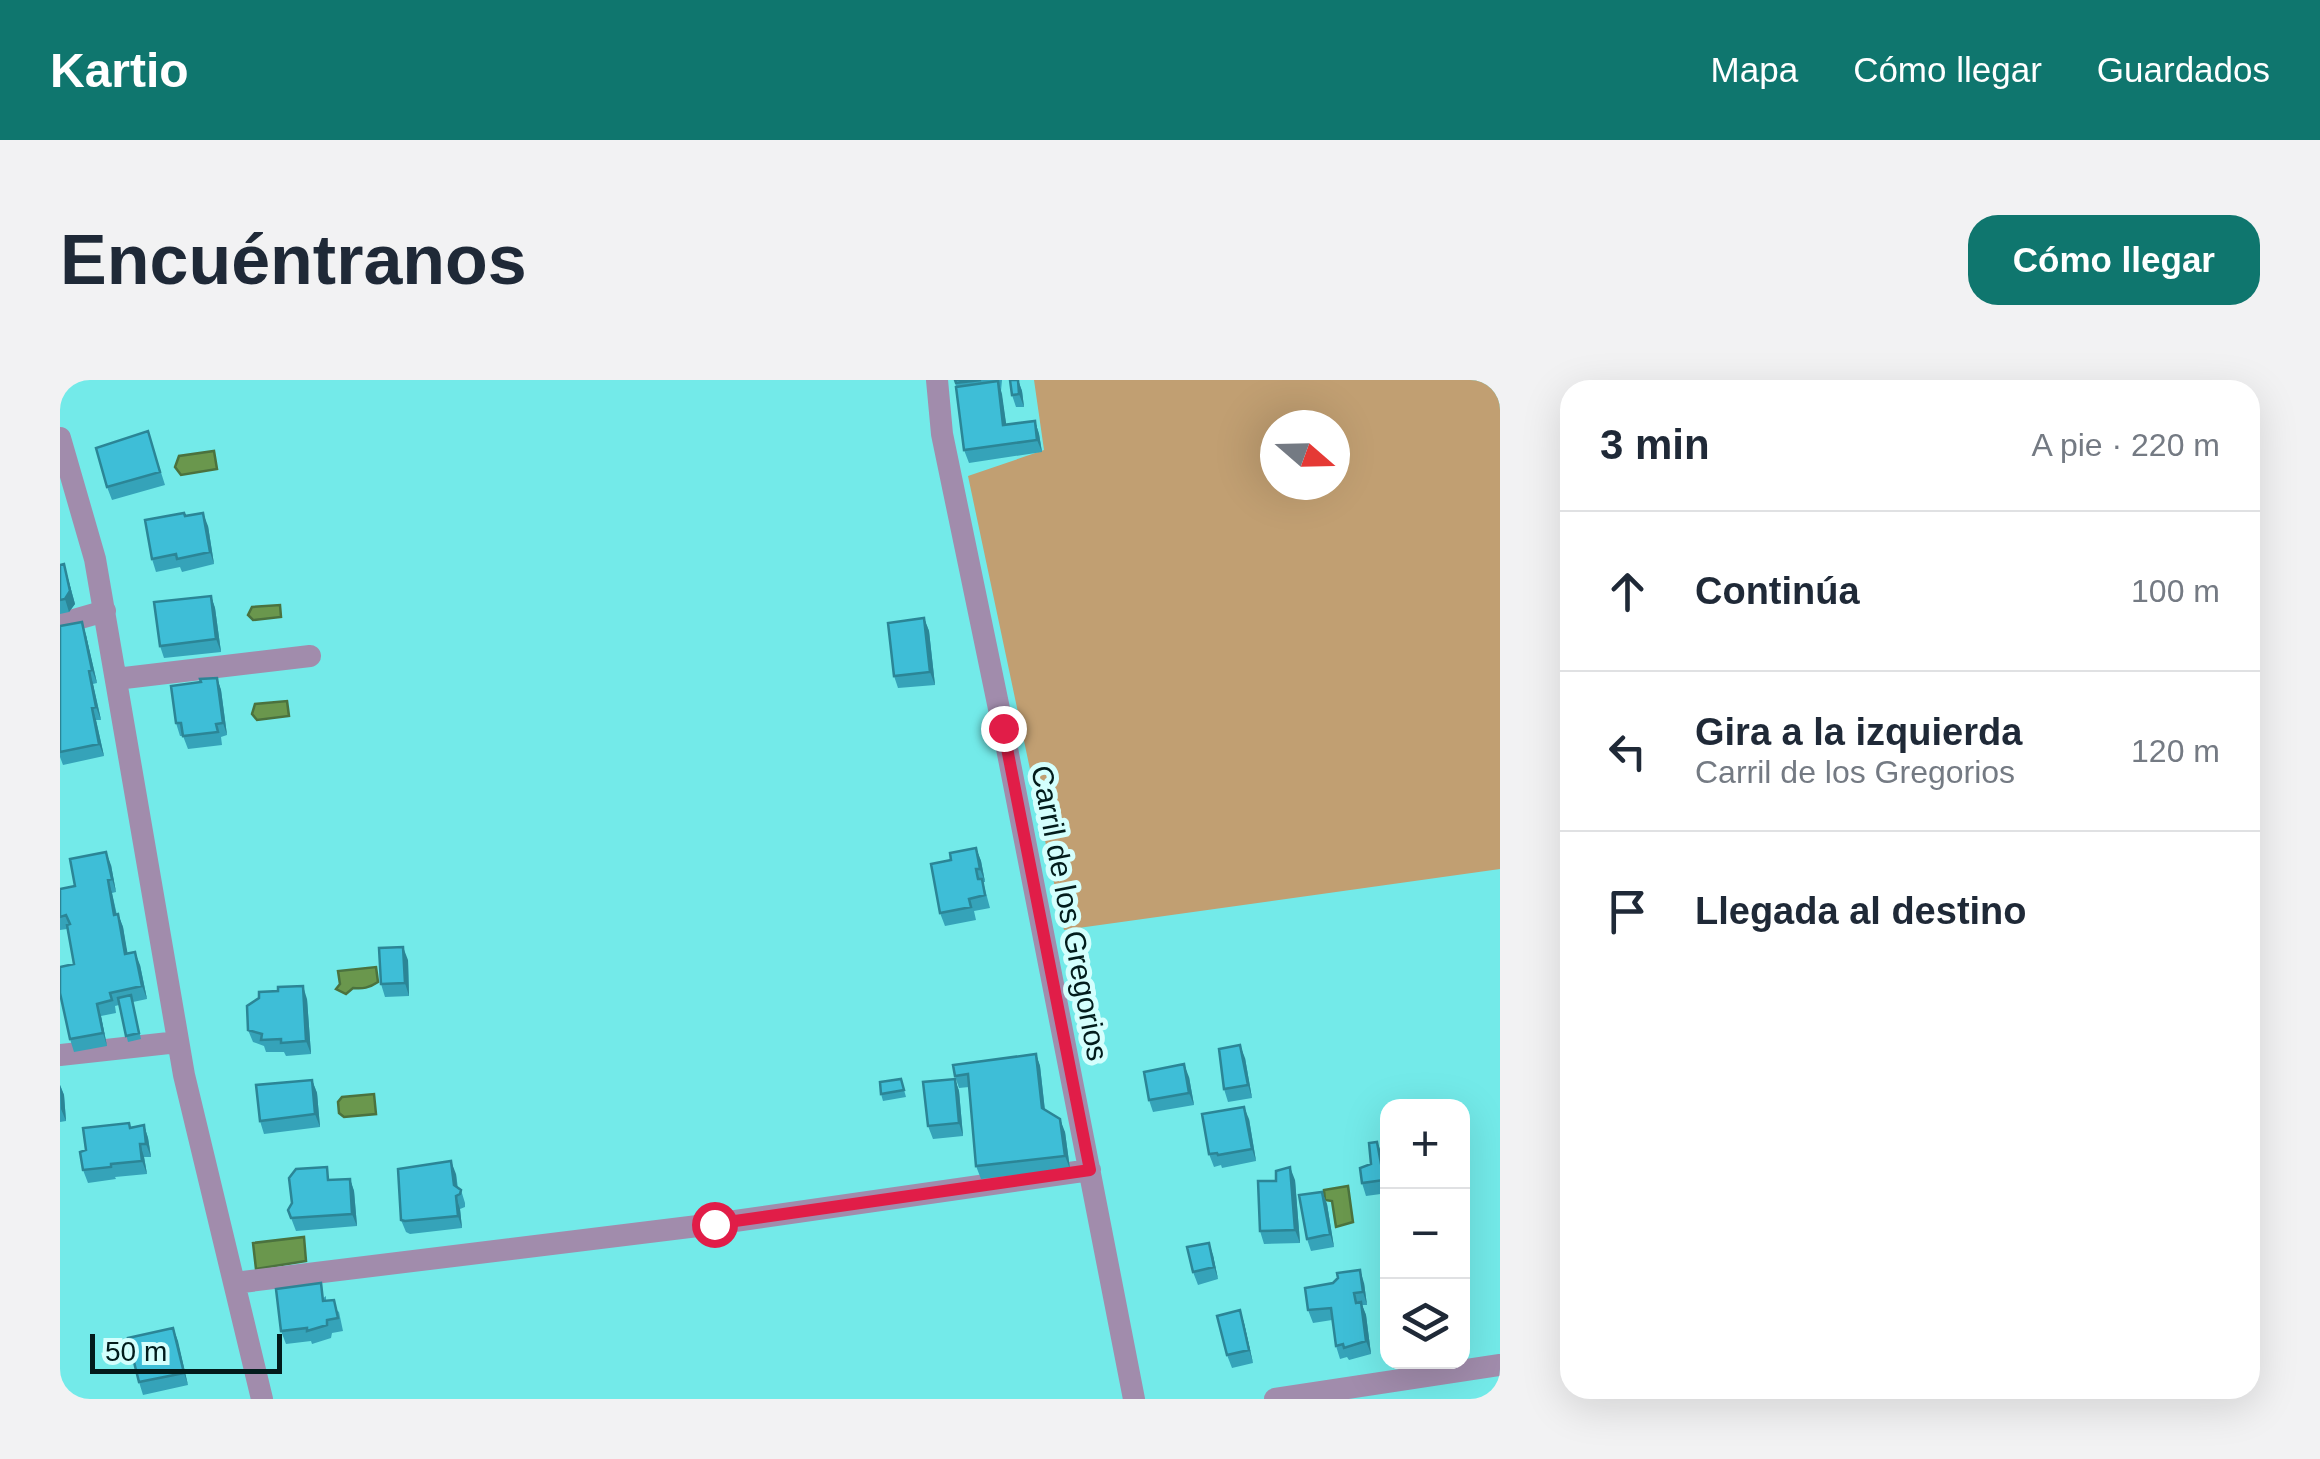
<!DOCTYPE html>
<html lang="es">
<meta charset="utf-8">
<style>
:root{--surface:#fff;--page:#f2f2f3;--text:#1f2937;--muted:#747a83;--line:#e0e1e3;--accent:#0f766e}
body{margin:0;font-family:Helvetica,sans-serif;background:var(--page);color:var(--text)}
.controls{position:absolute;right:30px;bottom:30px;display:grid;overflow:hidden;border-radius:20px;box-shadow:0 10px 40px #0002}
.controls button{width:90px;height:90px;display:grid;place-items:center;padding:0;border:0;border-bottom:2px solid var(--line);background:var(--surface);color:var(--text);font:50px sans-serif}
.compass{position:absolute;left:1200px;top:30px;width:90px;height:90px;border-radius:50%;background:var(--surface);box-shadow:0 10px 40px #0002;rotate:110deg}
.scale{position:absolute;left:30px;bottom:25px;width:192px;box-sizing:border-box;padding-left:10px;border:5px solid #021c1c;border-top:0;font-size:28px;line-height:35px;white-space:nowrap;color:#021c1c;-webkit-text-stroke:8px #d4fffd;paint-order:stroke}
.stop{position:absolute;width:30px;height:30px;margin:-22px;border:8px solid #e11d48;border-radius:50%;background:#fff}
.stop.end{background:#e11d48;border-color:#fff;box-shadow:0 2px 10px #0008}
.list{margin:0;padding:0;list-style:none}
h2{display:flex;justify-content:space-between;align-items:center;height:130px;margin:0;padding:0 40px;font-size:42px}
h2 small{font-size:32px;font-weight:400;color:var(--muted)}
.list li{display:grid;grid-template-columns:65px 1fr auto;gap:30px;align-items:center;box-sizing:border-box;height:160px;padding:0 40px;border-top:2px solid var(--line)}
.list b{display:block;font-size:38px;white-space:nowrap}
.list p{margin:0;font-size:32px;white-space:nowrap;color:var(--muted)}
.list em{font-size:32px;font-style:normal;color:var(--muted)}
.icon{flex:none;width:55px;height:55px;fill:none;stroke:currentColor;stroke-width:2;stroke-linecap:round;stroke-linejoin:round}
.map{position:relative;flex:none;width:1440px;height:1019px;overflow:hidden;border-radius:30px}
header{display:flex;align-items:center;gap:60px;box-sizing:border-box;height:140px;padding:0 50px;background:var(--accent);color:#fff}
header strong{font-size:48px}
nav{display:flex;gap:55px;margin-inline-start:auto;font-size:35px}
.intro{display:flex;align-items:center;justify-content:space-between;box-sizing:border-box;height:240px;padding:0 60px}
h1{margin:0;font-size:70px}
.button{padding:25px 45px;border-radius:30px;background:var(--accent);color:#fff;font-size:35px;font-weight:700}
main{display:flex;gap:60px;padding:0 60px}
aside{flex:1;background:var(--surface);border-radius:30px;box-shadow:0 10px 40px #0002}
.map>svg:first-child{display:block}
</style>
<header>
<strong>Kartio</strong>
<nav><a>Mapa</a><a>Cómo llegar</a><a>Guardados</a></nav>
</header>
<div class="intro"><h1>Encuéntranos</h1><a class="button">Cómo llegar</a></div>
<main>
<div class="map">
<svg width="1440" height="1019" viewBox="0 0 1440 1019">
<rect width="100%" height="100%" fill="#73eae9"/>
<path fill="#c19f72" fill-rule="evenodd" d="M974,0H1440V489L1004,550L908,96L984,70ZM1215,45H1275V105H1215Z"/>
<path fill="#6a974d" stroke="#4b723e" stroke-width="2.5" d="M154,71L157,89L121,95L115,87L119,76Z
M220,225L221,237L193,240L188,235L192,227Z
M227,321L229,336L197,340L192,334L195,324Z
M316,587L318,602C309,608 303,609 293,608L286,614L276,609L280,604L278,591Z
M314,714L316,734L284,737L279,733L278,722L282,717Z
M1288,806L1293,842L1276,847L1272,821L1265,820L1264,810Z
M244,857L246,881L196,889L193,863Z"/>
<g fill="none" stroke-linecap="round" stroke-linejoin="round">
<path stroke="#a18cac" stroke-width="22" d="M877,0L882,54L943,348L1074,1019
M0,58L35,179L124,695L202,1019
M0,244L45,231
M56,299L250,276
M0,675L118,662
M174,903L654,844L1030,790
M1215,1019L1440,985"/>
</g>
<path fill="#35a3b9" d="M895,0H942L941,11L946,44L975,41L979,54L982,72L909,83L904,70Z
M958,0L962,11L964,27H956L952,15Z
M92,64L105,105L52,120L47,107Z
M125,136L148,146L154,184L122,192L120,187L96,192L92,179Z
M4,184L15,224L9,232L0,234V185Z
M151,216L155,228L161,272L104,278L100,266Z
M864,238L869,251L875,305L838,308L834,296Z
M0,246L26,255L37,303L33,304L41,340H36L44,376L3,385L0,377Z
M157,298L161,310L167,355L161,357L162,365L128,369L123,356H120L116,343L141,302Z
M916,468L921,481L925,502H923L930,528L914,531L916,540L885,546L880,533L891,480Z
M51,485L56,512L52,513L57,535L58,534L63,547L67,574L80,585L87,619L73,622L81,659L68,662L59,625L55,626L56,633L41,636L47,666L14,672L10,659L14,584L7,549L0,550V509L15,506Z
M348,580L349,616L325,617L321,604Z
M247,619L251,674L226,676L224,672H206L204,666L193,662L188,650Z
M976,674L980,686L985,730L1005,752L1010,789L921,799L916,786L909,707L899,708L895,696Z
M1185,678L1192,718L1168,722L1164,709Z
M1129,697L1134,725L1093,732L1089,720Z
M841,699L846,717L823,721L821,714Z
M895,699L899,711L903,756L873,759L868,746Z
M252,700L257,713L260,747L204,754L200,741Z
M0,705L4,715L6,741L0,742Z
M1189,739L1196,781L1162,788L1161,785L1154,787L1149,774Z
M84,745L88,758L91,777H84L87,794L55,797L56,799L28,803L23,790L54,746L70,747Z
M1322,774L1328,813L1306,816L1302,803L1311,784Z
M396,794L398,808L401,810L405,823V827L400,829L402,848L350,854L346,852L341,840Z
M272,799H290L294,811L297,846L236,851L228,830Z
M1235,800L1240,863L1204,864L1200,851Z
M1262,812L1267,824L1274,867L1251,871L1247,859Z
M1153,875L1158,899L1138,905L1133,892Z
M1273,903H1304L1307,925H1302L1306,935L1311,974L1289,980L1287,977L1280,979L1276,966L1272,940L1253,943L1248,930Z
M266,916V921L279,932L283,951L272,953L271,958L252,964L251,961L226,964L221,951Z
M1180,930L1184,943L1193,983L1172,988L1167,975Z
M113,948L128,1005L83,1015L79,1002Z"/>
<path fill="#2b8596" d="M958,0L962,11L964,27L959,14Z
M938,1L942,14L948,57L943,45Z
M975,41L979,54L982,72L977,60Z
M143,133L148,146L154,184L150,172Z
M4,184L15,224L9,232L5,219Z
M151,216L155,228L161,272L156,259Z
M864,238L869,251L875,305L870,292Z
M22,242L26,255L37,303L32,290Z
M29,291L33,304L41,340L36,327Z
M157,298L161,310L167,355L163,343Z
M32,328L36,340L44,376L39,364Z
M916,468L921,481L925,502L920,489Z
M46,472L51,485L56,512L52,499Z
M48,500L52,513L59,548L54,535Z
M58,534L63,547L70,587L65,574Z
M343,567L348,580L349,616L345,603Z
M75,572L80,585L87,619L82,606Z
M243,606L247,619L251,674L246,661Z
M37,624L41,636L47,666L43,653Z
M1180,665L1185,678L1192,718L1188,705Z
M976,674L980,686L986,741L982,728Z
M1124,684L1129,697L1134,725L1129,713Z
M895,699L899,711L903,756L899,743Z
M252,700L257,713L260,747L255,734Z
M0,705L4,715L6,741L1,729Z
M1184,727L1189,739L1196,781L1192,769Z
M1000,739L1005,752L1010,789L1005,776Z
M84,745L88,758L91,777L86,764Z
M1317,762L1322,774L1328,809L1324,800Z
M80,764L84,777L87,794L82,781Z
M391,781L396,794L398,818L394,805Z
M1230,787L1235,800L1240,863L1235,850Z
M290,799L294,811L297,846L292,834Z
M1262,812L1267,824L1274,867L1270,854Z
M396,816L400,829L402,848L398,836Z
M1149,863L1153,875L1158,899L1154,887Z
M1300,890L1304,903L1307,925L1303,912Z
M1301,922L1306,935L1311,974L1306,961Z
M1180,930L1184,943L1193,983L1189,970Z
M113,948L118,961L128,1005L124,993Z"/>
<path fill="#3ebed7" stroke="#2b8596" stroke-width="2.5" d="M895,0H921L896,3Z
M950,0H958L959,14L952,15Z
M938,1L943,45L975,41L977,60L904,70L896,7Z
M88,51L100,92L47,107L36,68Z
M124,133L125,136L143,133L150,172L117,179L116,174L92,179L85,140Z
M4,184L10,211L5,219L0,220V185Z
M151,216L156,259L100,266L94,222Z
M864,238L870,292L834,296L828,243Z
M22,242L32,290L29,291L36,327L32,328L39,364L0,372V246Z
M157,298L163,343L156,344L158,352L123,356L121,343H116L111,306L141,302L140,299Z
M916,468L920,489H916L918,499H922L925,515L909,519L911,527L880,533L871,484L891,480L890,473Z
M46,472L52,499L48,500L54,535L58,534L65,574L75,572L82,606L50,613L52,620L37,624L43,653L10,659L0,613V587L14,584L7,545L10,544L6,535L0,537V509L15,506L10,479Z
M343,567L345,603L321,604L319,568Z
M243,606L246,661L221,663V659L201,660L202,654L188,650L187,626L199,618V612L218,611V607Z
M71,615L79,653L66,656L58,618Z
M1180,665L1188,705L1164,709L1159,669Z
M976,674L982,728L1000,739L1005,776L916,786L908,694L895,696L893,685Z
M1124,684L1129,713L1089,720L1084,692Z
M841,699L844,710L821,714L820,702Z
M895,699L899,743L868,746L863,702Z
M252,700L255,734L200,741L196,705Z
M1184,727L1192,769L1158,775L1157,773L1149,774L1142,734Z
M69,743L70,748L84,745L86,764H80L82,781L51,784V787L23,790L20,772L26,770L23,748Z
M1317,762L1324,800L1302,803L1300,788L1311,784L1309,763Z
M391,781L394,805L401,810L400,814L396,816L398,836L345,841L341,840L338,789Z
M267,787L268,800L290,799L292,834L231,838L228,830L232,823L229,798L236,789Z
M1230,787L1235,850L1200,851L1198,801H1216V791Z
M1262,812L1270,854L1247,859L1239,815Z
M1149,863L1154,887L1133,892L1127,867Z
M1300,890L1303,912L1294,913L1296,923L1301,922L1306,961L1284,968L1283,964L1276,966L1271,928L1248,930L1245,908L1273,903L1278,898L1277,893Z
M261,903L263,921L274,920L278,938L267,940V945L247,951V948L221,951L216,909Z
M1180,930L1189,970L1167,975L1157,936Z
M113,948L124,993L79,1002L68,958Z"/>
<g fill="none" stroke-linecap="round" stroke-linejoin="round">
<path stroke="#e11d48" stroke-width="12" d="M654,844L1030,790L943,348"/>
</g>
<g text-anchor="middle" dominant-baseline="central" stroke-width="10" stroke-linejoin="round" paint-order="stroke">
<g font-size="30" fill="#021c1c" stroke="#d4fffd">
<text transform="translate(1010 533) rotate(79)">Carril de los Gregorios</text>
</g>
</g>
</svg>
<div class="controls">
<button>+</button>
<button>−</button>
<button><svg class="icon" aria-label="layers" viewBox="0 0 24 24"><path d="M12 4l9 5-9 5-9-5zM3 14l9 5 9-5"/></svg></button>
</div>
<svg class="compass" viewBox="-18 -18 36 36"><path d="M0-13l5 13h-10z" fill="#e53935"/><path d="M0 13l5-13h-10z" fill="#747a83"/></svg>
<div class="scale">50 m</div>
<div class="stop" style="left:654px;top:844px"></div>
<div class="stop end" style="left:943px;top:348px"></div>
</div>
<aside>
<h2>3 min<small>A pie · 220 m</small></h2>
<ul class="list">
<li><svg class="icon" aria-label="ahead" viewBox="0 0 24 24"><path d="M12 20V5M6 11l6-6 6 6"/></svg><div><b>Continúa</b></div><em>100 m</em></li>
<li><svg class="icon" aria-label="left" viewBox="0 0 24 24"><path d="M17 20v-9H6M10 6l-5 5 5 5"/></svg><div><b>Gira a la izquierda</b><p>Carril de los Gregorios</p></div><em>120 m</em></li>
<li><svg class="icon" aria-label="arrive" viewBox="0 0 24 24"><path d="M6 21V4h12l-3 4 3 4H6"/></svg><div><b>Llegada al destino</b></div></li>
</ul>
</aside>
</main>
